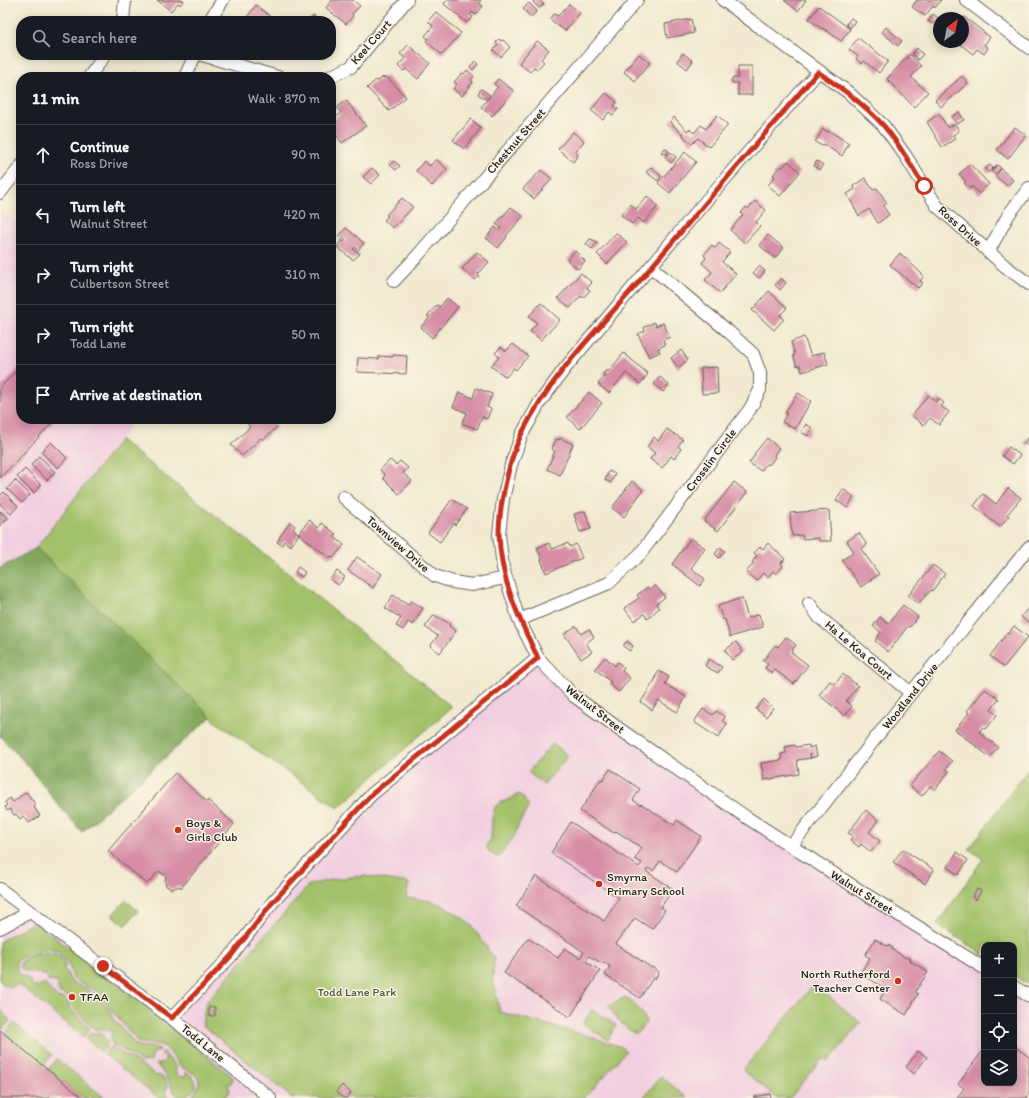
<!DOCTYPE html>
<meta charset="utf-8">
<style>
:root{--surface:#171b24;--page:#20242c;--text:#f1f3f6;--muted:#9ea1a6;--line:#363941}
body{margin:0;font-family:Itim,sans-serif;background:var(--page);color:var(--text)}
.controls{position:absolute;right:12px;bottom:12px;display:grid;overflow:hidden;border-radius:8px;box-shadow:0 2px 10px #0003}
.controls button{width:36px;height:36px;display:grid;place-items:center;padding:0;border:0;border-bottom:1px solid var(--line);background:var(--surface);color:var(--text);font:20px sans-serif}
.compass{position:absolute;left:933px;top:12px;width:36px;height:36px;border-radius:50%;background:var(--surface);box-shadow:0 2px 10px #0003;rotate:32deg}
.stop{position:absolute;width:12px;height:12px;margin:-9px;border:3px solid #c8321e;border-radius:50%;background:#fff}
.stop.end{background:#c8321e;border-color:#fff;box-shadow:0 1px 4px #0008}
.list{margin:0;padding:0;list-style:none}
h2{display:flex;justify-content:space-between;align-items:center;height:52px;margin:0;padding:0 16px;font-size:17px}
h2 small{font-size:13px;font-weight:400;color:var(--muted)}
.list li{display:grid;grid-template-columns:26px 1fr auto;gap:12px;align-items:center;box-sizing:border-box;height:60px;padding:0 16px;border-top:1px solid var(--line)}
.list b{display:block;font-size:15px;white-space:nowrap}
.list p{margin:0;font-size:13px;white-space:nowrap;color:var(--muted)}
.list em{font-size:13px;font-style:normal;color:var(--muted)}
.icon{flex:none;width:22px;height:22px;fill:none;stroke:currentColor;stroke-width:2;stroke-linecap:round;stroke-linejoin:round}
.map{position:relative;flex:none;width:1029px;height:1098px;overflow:hidden}
.search{position:absolute;background:var(--surface);box-shadow:0 2px 10px #0003;left:16px;top:16px;width:320px;height:44px;display:flex;align-items:center;gap:10px;box-sizing:border-box;padding:0 14px;border-radius:16px;color:var(--muted);font-size:15px}
.panel{position:absolute;background:var(--surface);box-shadow:0 2px 10px #0003;left:16px;top:72px;width:320px;height:352px;border-radius:16px}
.map>svg:first-child{display:block}
</style>
<div class="map">
<svg width="1029" height="1098" viewBox="0 0 1029 1098">
<rect width="100%" height="100%" fill="#fcf5e5"/>
<filter id="ink" filterUnits="userSpaceOnUse"><feTurbulence type="fractalNoise" baseFrequency=".025" numOctaves="2"/><feDisplacementMap in="SourceGraphic" scale="8" xChannelSelector="R" yChannelSelector="G"/><feConvolveMatrix kernelMatrix="1 2 1 2 8 2 1 2 1" color-interpolation-filters="sRGB"/></filter>
<filter id="wash" filterUnits="userSpaceOnUse"><feTurbulence type="fractalNoise" baseFrequency=".012" numOctaves="4" result="noise"/><feDisplacementMap in="SourceGraphic" scale="16" xChannelSelector="R" yChannelSelector="G"/><feGaussianBlur stdDeviation="0.9" result="paint"/><feColorMatrix in="noise" values="0 0 0 0 0 0 0 0 0 0 0 0 0 0 0 0 0 1.4 0 .05"/><feComposite in="paint" operator="in"/></filter>
<g filter="url(#wash)">
<rect width="100%" height="100%" fill="#f1ead0"/>
<path fill="#f2cfe0" d="M0,212L21,225V419H136L36,548L0,568Z
M538,658L574,696L984,968V1083H1014V987L1029,996V1098H0V935L30,912L172,1018L372,794Z"/>
<path fill="#a3c169" stroke="#606e42" d="M120,440L262,552L452,707L338,808L216,722L36,548Z
M553,743L568,756L544,785L528,772Z
M1029,768V985L1014,975V945H984V955L937,924L983,859L969,849Z
M518,794L523,797L525,801L528,804V808L518,825L515,835L501,854L499,857C492,855 489,853 486,846L491,839L492,819L495,807L500,802L509,800Z
M365,876L409,883L406,898L430,901L442,905L463,918L472,926L494,958L493,981L500,1012L592,1037L621,1047L626,1051L585,1098H292L202,1025L206,1002L309,885C328,880 345,877 365,876Z
M126,900L138,911L125,926L112,915Z
M33,924H37L123,989L233,1077V1081L228,1085L230,1090L224,1098H190C198,1091 204,1081 193,1073C189,1070 185,1070 181,1067C175,1061 171,1051 163,1046C155,1042 146,1045 138,1042L95,990L74,980L68,963L57,951L49,949L44,950L18,959L16,962L18,973L30,980L32,986L36,987L44,983L57,998L64,999L68,1002L70,1008L90,1029L83,1037L18,984C11,989 7,987 0,981V941L29,925Z
M47,952C55,953 63,957 66,966L63,967L68,974L71,982L86,988L97,996L110,1011L115,1021L128,1035L134,1044L143,1047H154L160,1049L159,1051H155L151,1058L152,1061L141,1062L127,1052L112,1045L113,1043L111,1042L112,1031L94,1029L72,1006C73,998 65,995 59,993L57,982L47,981L49,979L47,976C44,975 41,974 37,973C30,971 19,974 20,962L27,958Z
M814,984L861,1023L828,1062L823,1058L790,1098H777L743,1070Z
M625,997C632,1002 645,1013 646,1023L636,1034C623,1027 616,1019 609,1006Z
M0,1009L3,1012L4,1015L10,1020L1,1031Z
M592,1010L616,1025L608,1040L583,1024Z
M14,1023L52,1055L43,1066L5,1034Z
M90,1033H100L108,1041L105,1049L102,1052L85,1038Z
M110,1047L129,1057L157,1076L160,1075L166,1081L168,1087L165,1091L168,1098H159L104,1054Z
M163,1051L177,1068L175,1071L178,1076L184,1077L186,1075V1072C193,1076 196,1080 196,1088L185,1097H178L176,1095L165,1075L156,1064L162,1063L165,1060V1057L161,1054Z
M57,1059L90,1086V1089L93,1088L105,1098H91L89,1096L87,1098H83L48,1069Z
M661,1076L687,1098H643Z"/>
<path fill="#82a75d" stroke="#4f623c" d="M36,548L211,717L82,832L60,807L30,768L0,736V568Z"/>
<g id="blocks">
<path fill="#d78da6" d="M157,0H184L180,5L178,3L171,11Z
M332,0H353L360,6L352,14L353,16L346,24L326,8Z
M447,0H481L479,3L483,6L476,15L472,12L470,15L473,17L467,23L444,4Z
M534,0H539L544,4L539,8L533,2Z
M784,0H806L798,11Z
M917,0H941L935,8L933,6L925,16L912,7Z
M529,3L537,11L531,17L523,9Z
M569,4L580,13L565,31L550,19L554,14L558,16Z
M256,5L271,17L268,21H247L249,18L250,19L251,18L248,16Z
M819,6L850,29L841,41L823,28L822,29L809,19Z
M436,12L461,33L442,55L426,41L428,39L425,36L433,26L428,21Z
M933,14L938,18L933,24L928,21Z
M314,16L317,21H307Z
M964,17L990,37L984,45L988,48L984,54L977,49L973,54L960,44L964,39H963L964,31L963,30V18Z
M851,18L855,21L850,28L846,24Z
M691,19L694,33L667,38L665,24Z
M886,27L902,41L898,46L882,32Z
M858,38L888,61L879,73L864,61L862,64L856,59L858,56L849,50Z
M499,39L501,41L503,40L510,47L501,57L493,50L498,45L496,42Z
M537,41L549,50L541,59L544,62L537,69L534,67L530,72L519,63Z
M408,45L430,63L418,79L406,69L403,71L398,66L405,58L400,54Z
M917,48L923,54L918,60L912,54Z
M683,53L693,61L687,69L677,61Z
M639,54L650,63L635,81L624,72Z
M910,54L921,66L911,77L928,92L914,107L887,79Z
M475,61L478,64L473,70L470,67Z
M738,66H752V95H738V83H732V78H738Z
M467,70L474,76L471,80L473,82L462,96L453,89L457,84L454,82L462,73L464,74Z
M136,72L149,77H135Z
M386,76L406,97L389,111L367,88L376,80L378,81L383,77L384,78Z
M962,76L968,83L941,107L935,100Z
M498,79L514,91L492,116L481,107L487,100L478,94L481,89L490,95L487,100L498,87L494,84Z
M606,93L617,102L614,106L618,109L613,115L609,112L603,120L591,110Z
M346,100L366,126L342,143L331,127L333,124L331,122L341,113L337,108Z
M959,112L964,120L957,124L951,117Z
M939,114L948,128L955,124L959,131L953,135L955,139L942,147L927,122Z
M717,115L728,125L709,147L698,138L692,144L683,136L684,134L680,132L670,122L674,117L687,131L689,129L694,133L701,125L706,129Z
M471,119L481,128L464,149L453,140Z
M1015,127L1026,135L1008,159L997,150Z
M823,129L828,132L829,131L849,143L842,156L823,144L822,146L815,142Z
M573,132L584,141L575,152L578,155L573,162L558,149Z
M665,148L669,151L665,155L661,152Z
M670,152L676,157L671,163L665,157Z
M685,152L696,162L670,193L658,183Z
M436,159L447,169L432,186L416,171L424,161L430,166Z
M394,161L400,166L396,170L390,165Z
M788,161L800,172L780,196L768,185L775,177L773,175L780,166L782,168Z
M817,161L823,165L819,170L814,166Z
M970,164L989,184L979,194L972,186L970,189L964,183L966,182L959,174Z
M990,165L993,168L988,173L985,169Z
M997,165L1001,168L995,174L991,171Z
M651,167L661,176L658,181L646,172Z
M372,168L380,175L371,184L363,177Z
M1001,169L1013,180L1007,186L995,176Z
M541,170L552,179L534,199L523,189Z
M865,178L873,190L877,188L887,203L883,206L889,215L878,223L869,209L859,216L847,194L855,189L853,186Z
M647,196L658,206L644,223L638,218L632,224L621,215L630,204L636,209Z
M402,198L413,207L393,228L384,220L388,216L386,215Z
M755,201L766,210L756,222L760,226L745,243L730,230L743,215L741,213L746,207L748,209Z
M511,207L523,216L506,236L507,237L498,248L486,238L495,227L499,230L501,228L496,224Z
M346,228L364,243L358,250L355,247L353,249L360,254L353,260L337,247L342,240L344,242L346,240L339,236Z
M616,233L627,242L607,264L597,254Z
M768,235L784,248L775,258L759,245Z
M590,239L598,242L592,249L586,244Z
M719,243L730,252L722,262L736,274L720,293L705,280L712,272L702,263L706,258L704,255L712,245L715,248Z
M575,251L585,261L578,269L567,260Z
M477,252L489,262L478,274L479,276L475,280L462,269Z
M900,253L924,276L920,281L923,283L918,288L890,265Z
M759,266L765,271L759,278L753,273Z
M581,273L592,283L587,288L590,290L583,298L581,296L570,308L558,298Z
M781,278L786,283L780,290L775,285Z
M769,291L787,308L780,315L784,319L774,330L752,310Z
M447,298L458,307L432,338L421,327L430,317L427,316L437,305L440,307Z
M541,303L560,320L541,340L530,331L537,323L529,316Z
M655,322L656,326L663,323L670,337L663,340L665,345L658,348L660,352L649,357L638,334L645,331L644,327Z
M804,337L811,356L824,352L828,364L802,372L800,365L797,366L793,355H795L791,342Z
M513,344L528,356L516,370L514,368L506,377L491,366L499,357L495,353L501,347L506,351Z
M681,350L688,360L678,368L671,358Z
M624,353L648,374L640,384L626,373L609,393L598,384L605,376L603,374L606,370L608,372Z
M393,355L407,356L406,374L357,372L358,358L379,359V356L393,357Z
M21,366V419H56L0,478V388Z
M717,367L718,393L702,394L701,368Z
M660,377L669,385L663,392L654,384Z
M476,388L492,394L487,407L491,409L487,419L482,417L477,429L462,423L467,413L453,407L459,392L473,398Z
M589,392L602,403L580,429L567,417Z
M798,393L811,401L795,429L782,422L787,413L785,412Z
M928,395L936,402L938,398L944,403L941,406L949,412L939,425L930,418L924,425L912,416Z
M251,419H280L274,424L277,427L263,440L261,438L242,456L231,445L250,427L247,423Z
M806,424L812,428L808,436L801,432Z
M667,429L683,440L678,446L681,449L674,459L671,456L662,468L650,459L655,453L647,447L654,437L658,441Z
M1029,437V447L1024,443Z
M560,438L573,444L560,475L547,469L555,451L552,449L556,439L559,440Z
M767,438L779,448L774,455L775,457L769,465L767,463L761,471L749,463L755,455L754,454Z
M51,442L67,458L58,468L41,452Z
M1009,447L1020,455L1013,464L1002,456Z
M39,456L55,472L47,480L31,465Z
M390,460L396,465L400,461L408,468L403,473L412,481L399,494L383,478L385,475L380,470Z
M25,469L41,485L34,493L17,477Z
M609,471L615,474L611,483L605,480Z
M15,480L30,495L22,503L7,489Z
M632,481L643,490L624,517L612,508Z
M734,482L747,492L718,531L704,521Z
M1008,488L1021,498L1007,515L1009,516L1000,527L974,506L983,494L996,504Z
M843,489L854,497L847,508L836,500Z
M4,492L18,506L11,514L0,504V496Z
M452,499L467,509L455,525L454,523L440,542L428,533Z
M829,510L831,541H819V538L803,539L802,535L792,536L790,513Z
M0,511L8,518L0,526Z
M585,511L591,529L580,532L574,514Z
M309,520L319,528L322,523L336,534L334,537L344,545L333,558L331,556L330,558L299,534L291,546L284,541L282,545L277,542L280,538H279L290,522L295,526L293,529L299,534Z
M859,533L867,545L861,549L879,574L861,587L842,560L854,552L847,541Z
M691,538L705,548L691,568L705,579L700,586L672,564Z
M549,543L552,549L568,543L570,547L576,544L582,558L546,573L541,560L542,559L537,548Z
M768,543L785,559L781,563L783,566L776,574L773,571L768,577L763,573L756,581L746,572L754,563L752,562L757,556L754,553L760,547L763,549Z
M720,547L725,551L719,558L715,554Z
M357,557L382,574L373,588L348,570Z
M933,565L945,574L932,591L931,590L918,604L908,596Z
M298,567L305,572L302,577L295,572Z
M337,571L345,577L338,585L330,579Z
M655,585L665,597L656,604L659,608L648,619L644,614L634,621L624,608L639,598L637,595L648,587L650,590Z
M393,595L408,605L411,601L423,608L413,625L408,622L403,630L396,626L401,618L385,608Z
M742,598L748,618L759,614L763,627L730,637L725,619L723,620L718,606Z
M903,605L918,617L910,627L908,626L888,652L875,641L881,632L873,626L880,617L888,624Z
M1029,607V623L1021,617Z
M434,615L450,624L449,626L456,631L440,653L430,646L438,636L425,627Z
M576,626L581,634L589,629L594,637L586,643L592,652L581,659L564,634Z
M1014,626L1028,637L1004,667L990,656L1007,633L1008,634Z
M786,637L796,645L791,652L808,665L794,684L775,670L772,673L765,668L768,664L763,661L775,645L778,647Z
M627,641L633,646L630,651L623,646Z
M736,642L743,652L732,660L725,650Z
M605,657L615,666L618,662L624,668L622,671L630,678L619,692L609,684L611,682L595,669Z
M709,659L722,667L718,673L705,666Z
M659,671L669,677L665,684L686,697L677,712L658,700L652,710L641,702L656,678L655,677Z
M843,674L858,686L846,701L852,706L845,716L819,695L830,681L835,684Z
M985,689L999,699L991,710L997,715L986,729L983,727L979,732L998,747L990,757L955,730L969,713L967,711Z
M764,699L773,708L766,717L756,709Z
M703,709L713,715L716,711L725,717L722,721L727,724L718,738L694,722Z
M795,745L796,747L809,745V748L815,746L817,756L811,758L810,754L811,758L797,760L799,774L764,780L761,763L782,760L781,754L786,753L785,747Z
M939,751L952,761L946,769L949,771L935,790L930,786L922,796L910,786Z
M610,769L640,789L633,800L640,805L641,804L674,825L677,820L701,836L677,872L660,861L653,871L648,868L646,871L673,889L661,907L665,910L652,929L635,918L616,944L652,968V967L659,972L655,979L653,978L640,998L605,975L610,966L604,962L603,964L589,956L586,961L600,971L570,1017L504,973L528,938L558,958L565,948L580,958L584,952L516,906L536,876L604,921L619,898L551,853L571,822L639,867L642,863L635,859L642,848L616,831L614,833L580,811L601,779L603,780Z
M175,773L207,802L208,800L234,824L181,888L180,886L172,889L166,886L165,881L166,876L159,871L147,884L108,851Z
M26,792L36,805L34,807L40,816L29,823L24,816L20,819L16,814L14,815L10,809L7,811L5,807L7,805L5,802L10,798L13,802Z
M866,810L878,820L869,832L880,841L871,852L861,844L859,847L850,840L853,836L848,833Z
M903,849L934,870L925,884L893,862Z
M957,852L968,860L958,875L947,867Z
M977,889L981,891L976,900L972,897Z
M875,939L887,946L888,945L893,948L892,949L906,958L907,957L911,959L910,961L928,972L915,992L918,994L906,1015L880,999L886,989L860,973L870,958L865,955Z
M209,1007H215V1016H209Z
M0,1030L43,1066L83,1098H0Z
M1014,1046L1029,1057V1094L1026,1098H957L964,1088L958,1084L984,1049V1083H1014Z
M918,1051L927,1057L914,1074L906,1067Z
M342,1085L351,1093L347,1098H343L336,1092Z
M770,1094L771,1098H754V1097Z"/>
</g>
</g>
<g filter="url(#ink)">
<use href="#blocks" fill-opacity="0" stroke="#67645b" stroke-width="1"/>
<g fill="none" stroke-linecap="round" stroke-linejoin="round">
<defs>
<path id="minor" d="M723,0L849,93L883,125L905,155L937,206L1006,267L1029,284
M966,0L1029,48
M123,21L125,0
M209,21L223,0
M202,55L278,77
M818,72L705,202L566,367L540,402L521,436L511,465L503,499L499,534L503,568L519,620L538,658L574,696L618,728L746,817L870,897L984,968
M89,77L105,55
M185,77L195,55
M329,77L351,67L407,0
M0,193L21,166
M988,252L1009,214L1029,188
M394,281L419,254L637,0
M343,497L435,576L453,582L472,585L505,578
M809,603L819,617L911,693
M519,620L609,583L640,554L750,409L760,390V373L753,354L729,332L651,267
M791,846L911,693L1029,547
M0,889L183,1027L270,1098
M0,928L30,912
M1014,987L1029,996
M172,1018L231,956L272,903L372,794L538,658"/>
</defs>
<use href="#minor" stroke="#67645b" stroke-width="14"/>
<use href="#minor" stroke="#fff" stroke-width="12"/>
</g>
</g>
<g fill="none" stroke-linecap="round" stroke-linejoin="round" filter="url(#ink)">
<path stroke="#c8321e" stroke-width="5" d="M103,966L172,1018L231,956L272,903L372,794L538,658C519,619 500,579 499,534C499,506 509,460 521,435C549,378 596,331 637,284C697,213 757,142 818,72C841,88 864,104 883,125C899,143 911,166 924,186"/>
</g>
<g fill="#c8321e" stroke="#fcf5e5" stroke-width="1.5">
<circle cx="178" cy="830" r="4"/>
<circle cx="599" cy="884" r="4"/>
<circle cx="898" cy="981" r="4"/>
<circle cx="72" cy="997" r="4"/>
</g>
<g text-anchor="middle" dominant-baseline="central" stroke-width="3" stroke-linejoin="round" paint-order="stroke">
<g font-size="12" fill="#1c1c1c" stroke="#fcf5e5">
<text transform="translate(371 42) rotate(-49)">Keel Court</text>
<text transform="translate(516 141) rotate(-49)">Chestnut Street</text>
<text transform="translate(960 226) rotate(42)">Ross Drive</text>
<text transform="translate(711 460) rotate(-53)">Crosslin Circle</text>
<text transform="translate(398 544) rotate(41)">Townview Drive</text>
<text transform="translate(859 650) rotate(40)">Ha Le Koa Court</text>
<text transform="translate(910 696) rotate(-51)">Woodland Drive</text>
<text transform="translate(595 709) rotate(38)">Walnut Street</text>
<text transform="translate(862 892) rotate(32)">Walnut Street</text>
<text transform="translate(203 1043) rotate(39)">Todd Lane</text>
</g>
<g font-size="12" fill="#1c1c1c" stroke="#fcf5e5" text-anchor="start">
<text x="186" y="823">Boys &amp;<tspan x="186" dy="14">Girls Club</tspan></text>
<text x="607" y="877">Smyrna<tspan x="607" dy="14">Primary School</tspan></text>
<text x="890" y="974" text-anchor="end">North Rutherford<tspan x="890" dy="14">Teacher Center</tspan></text>
<text x="80" y="997">TFAA</text>
</g>
<g font-size="12" fill="#4b5637" stroke="#fcf5e5">
<text x="357" y="992">Todd Lane Park</text>
</g>
</g>
</svg>
<div class="controls">
<button>+</button>
<button>−</button>
<button><svg class="icon" aria-label="locate" viewBox="0 0 24 24"><circle cx="12" cy="12" r="6"/><path d="M12 2v4M12 18v4M2 12h4M18 12h4"/></svg></button>
<button><svg class="icon" aria-label="layers" viewBox="0 0 24 24"><path d="M12 4l9 5-9 5-9-5zM3 14l9 5 9-5"/></svg></button>
</div>
<svg class="compass" viewBox="-18 -18 36 36"><path d="M0-13l5 13h-10z" fill="#e53935"/><path d="M0 13l5-13h-10z" fill="#9ea1a6"/></svg>
<div class="stop" style="left:924px;top:186px"></div>
<div class="stop end" style="left:103px;top:966px"></div>
<div class="search"><svg class="icon" aria-label="search" viewBox="0 0 24 24"><circle cx="10" cy="10" r="6"/><path d="M15 15l6 6"/></svg>Search here</div>
<section class="panel">
<h2>11 min<small>Walk · 870 m</small></h2>
<ul class="list">
<li><svg class="icon" aria-label="ahead" viewBox="0 0 24 24"><path d="M12 20V5M6 11l6-6 6 6"/></svg><div><b>Continue</b><p>Ross Drive</p></div><em>90 m</em></li>
<li><svg class="icon" aria-label="left" viewBox="0 0 24 24"><path d="M17 20v-9H6M10 6l-5 5 5 5"/></svg><div><b>Turn left</b><p>Walnut Street</p></div><em>420 m</em></li>
<li><svg class="icon" aria-label="right" viewBox="0 0 24 24"><path d="M7 20v-9h11M14 6l5 5-5 5"/></svg><div><b>Turn right</b><p>Culbertson Street</p></div><em>310 m</em></li>
<li><svg class="icon" aria-label="right" viewBox="0 0 24 24"><path d="M7 20v-9h11M14 6l5 5-5 5"/></svg><div><b>Turn right</b><p>Todd Lane</p></div><em>50 m</em></li>
<li><svg class="icon" aria-label="arrive" viewBox="0 0 24 24"><path d="M6 21V4h12l-3 4 3 4H6"/></svg><div><b>Arrive at destination</b></div></li>
</ul>
</section>
</div>
